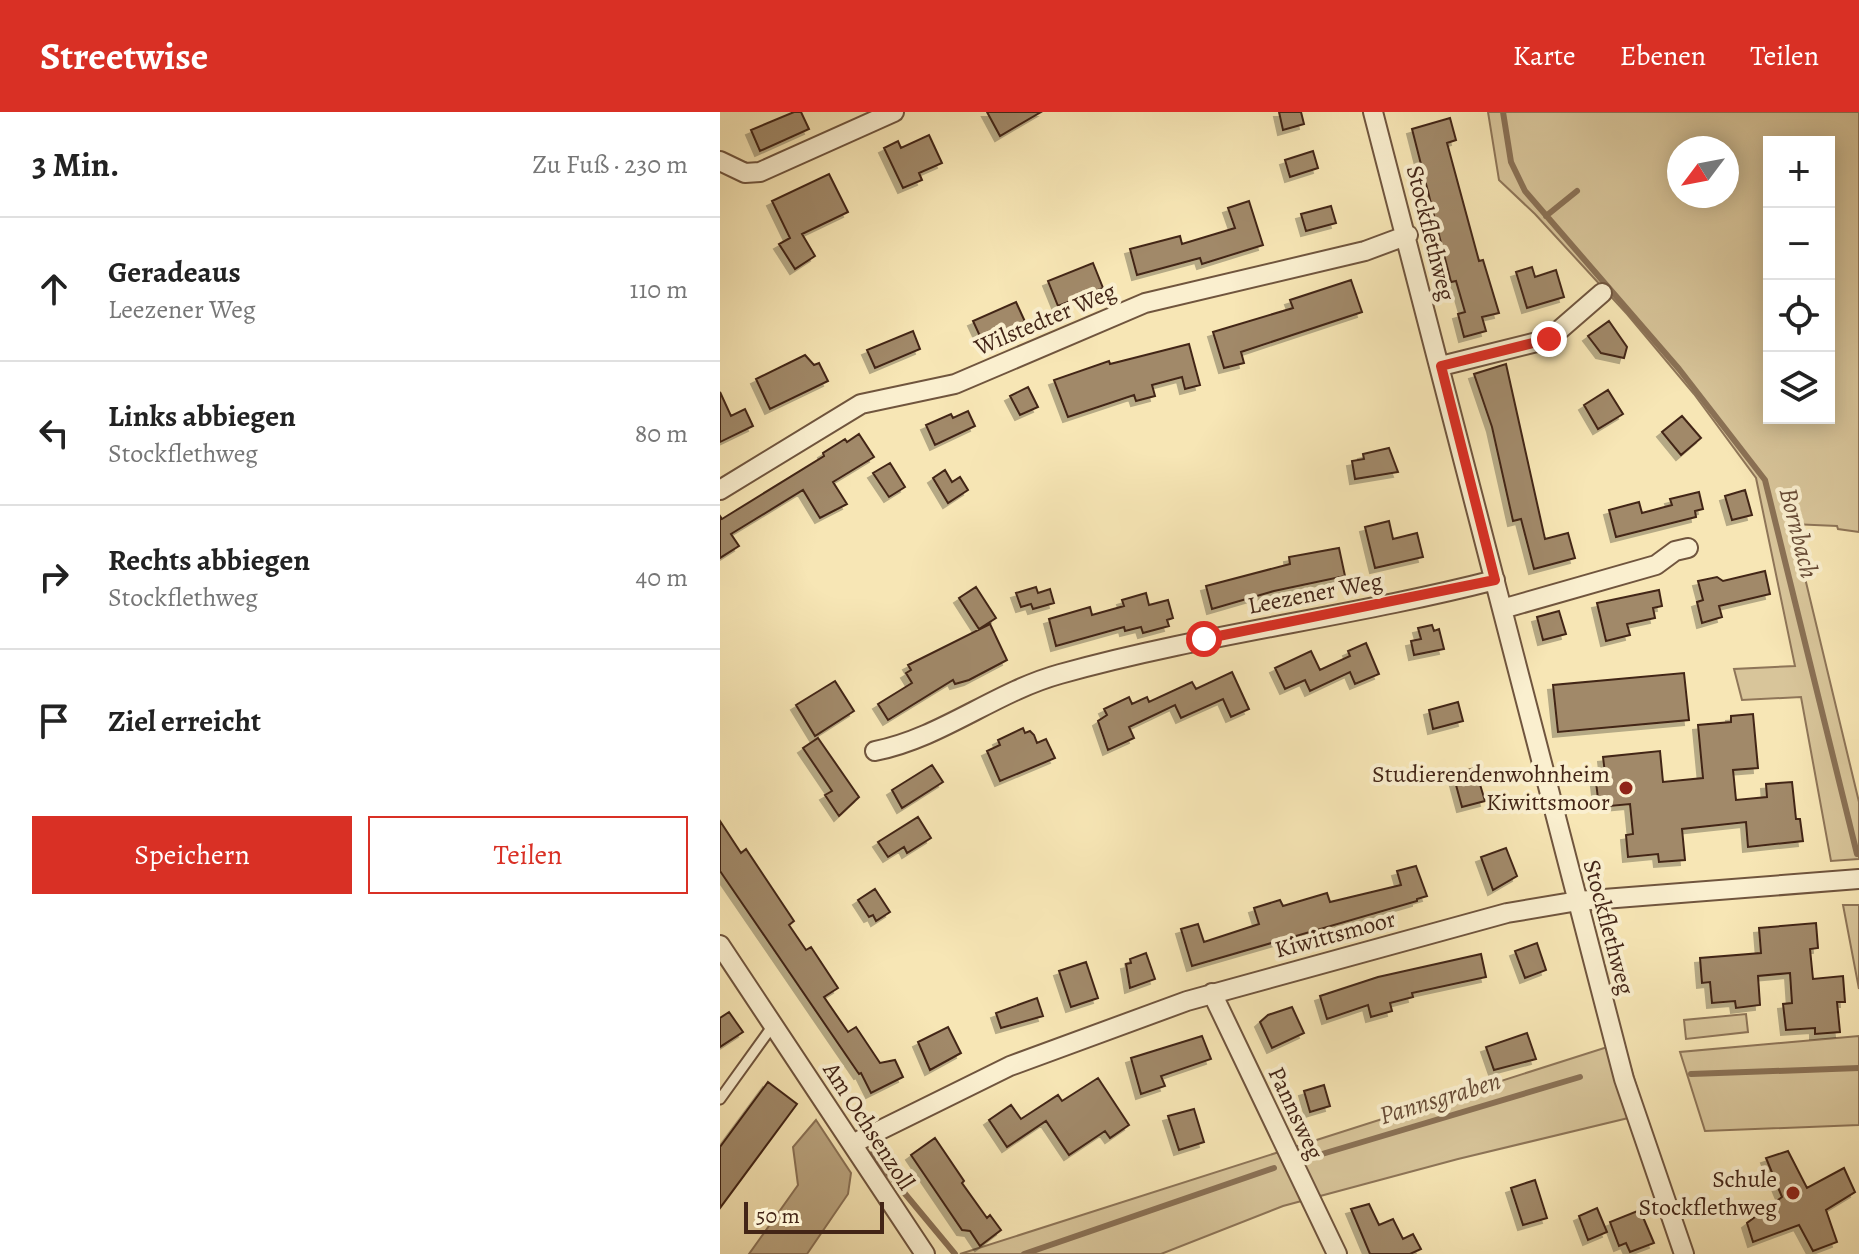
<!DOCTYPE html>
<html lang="de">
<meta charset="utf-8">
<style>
:root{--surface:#fff;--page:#f2f2f2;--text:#222;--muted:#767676;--line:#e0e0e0;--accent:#d93025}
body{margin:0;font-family:Alegreya,serif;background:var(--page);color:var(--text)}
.controls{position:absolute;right:24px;top:24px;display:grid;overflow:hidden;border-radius:0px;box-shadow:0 4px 20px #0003}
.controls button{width:72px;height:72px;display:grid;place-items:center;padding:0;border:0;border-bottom:2px solid var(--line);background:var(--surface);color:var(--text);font:40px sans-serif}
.compass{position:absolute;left:947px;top:24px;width:72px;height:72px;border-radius:50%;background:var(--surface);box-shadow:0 4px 20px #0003;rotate:238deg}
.scale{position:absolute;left:24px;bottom:20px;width:140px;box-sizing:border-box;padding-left:8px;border:4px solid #432517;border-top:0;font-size:22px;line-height:28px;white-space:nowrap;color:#432517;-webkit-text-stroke:6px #faefcf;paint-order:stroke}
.stop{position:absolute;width:24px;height:24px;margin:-18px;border:6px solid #d93025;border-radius:50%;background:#fff}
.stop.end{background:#d93025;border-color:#fff;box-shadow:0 2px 8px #0008}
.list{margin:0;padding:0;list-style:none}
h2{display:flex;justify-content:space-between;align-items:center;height:104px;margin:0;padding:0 32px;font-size:34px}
h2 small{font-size:26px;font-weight:400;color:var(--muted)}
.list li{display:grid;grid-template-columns:52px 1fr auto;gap:24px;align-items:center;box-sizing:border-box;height:144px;padding:0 32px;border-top:2px solid var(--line)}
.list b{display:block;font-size:30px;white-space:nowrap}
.list p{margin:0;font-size:26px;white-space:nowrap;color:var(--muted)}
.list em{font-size:26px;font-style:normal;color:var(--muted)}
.actions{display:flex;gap:16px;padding:24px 32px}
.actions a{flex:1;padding:18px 0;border:2px solid var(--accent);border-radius:0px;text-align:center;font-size:28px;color:var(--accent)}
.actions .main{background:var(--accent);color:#fff}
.icon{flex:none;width:44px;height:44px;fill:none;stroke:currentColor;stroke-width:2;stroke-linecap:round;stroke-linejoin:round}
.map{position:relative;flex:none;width:1139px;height:1142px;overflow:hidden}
header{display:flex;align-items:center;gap:48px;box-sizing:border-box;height:112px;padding:0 40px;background:var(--accent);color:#fff}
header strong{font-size:38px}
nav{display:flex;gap:44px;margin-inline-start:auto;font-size:28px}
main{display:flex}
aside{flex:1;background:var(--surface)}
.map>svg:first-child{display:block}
</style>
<header>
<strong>Streetwise</strong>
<nav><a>Karte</a><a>Ebenen</a><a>Teilen</a></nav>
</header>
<main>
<aside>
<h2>3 Min.<small>Zu Fuß · 230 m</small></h2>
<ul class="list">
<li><svg class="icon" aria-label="ahead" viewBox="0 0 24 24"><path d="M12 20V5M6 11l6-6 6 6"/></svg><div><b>Geradeaus</b><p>Leezener Weg</p></div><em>110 m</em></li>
<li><svg class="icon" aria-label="left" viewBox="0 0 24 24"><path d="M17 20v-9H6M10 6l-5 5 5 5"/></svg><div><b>Links abbiegen</b><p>Stockflethweg</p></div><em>80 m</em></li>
<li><svg class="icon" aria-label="right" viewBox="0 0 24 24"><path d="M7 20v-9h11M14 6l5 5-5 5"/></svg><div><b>Rechts abbiegen</b><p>Stockflethweg</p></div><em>40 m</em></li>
<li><svg class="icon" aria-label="arrive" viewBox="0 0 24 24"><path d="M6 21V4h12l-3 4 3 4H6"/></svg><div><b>Ziel erreicht</b></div></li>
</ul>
<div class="actions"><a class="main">Speichern</a><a>Teilen</a></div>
</aside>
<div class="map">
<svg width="1139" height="1142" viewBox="0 0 1139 1142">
<defs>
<filter id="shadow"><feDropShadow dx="-5" dy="5" stdDeviation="0" flood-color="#0004"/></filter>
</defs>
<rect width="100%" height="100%" fill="#f7e6b5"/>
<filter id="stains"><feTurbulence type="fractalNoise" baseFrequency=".0025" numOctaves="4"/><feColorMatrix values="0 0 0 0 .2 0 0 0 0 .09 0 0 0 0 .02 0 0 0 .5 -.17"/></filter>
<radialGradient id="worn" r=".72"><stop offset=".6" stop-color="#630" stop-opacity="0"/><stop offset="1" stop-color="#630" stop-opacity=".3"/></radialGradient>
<path fill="#d8c59a" stroke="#8e7558" stroke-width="2" fill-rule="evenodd" d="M768,0H1139V420L1118,417L1117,414L1072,412L1139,690V747L1111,749L1081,585L1022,588L1014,557L1075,554L1036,366L974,282L907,202L815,102L779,68ZM1049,30H1109V306H1049ZM959,36H1007V84H959Z
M1123,793H1139V877Z
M1026,902L1028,920L966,927L964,908Z
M1139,924V1013L985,1019L960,940Z
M903,930L925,1002L738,1047L563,1094L441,1142H240Z"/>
<path fill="#baa47f" stroke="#8a7155" stroke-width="2" d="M96,1008L131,1061L128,1082L87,1142H29L78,1073L73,1035Z"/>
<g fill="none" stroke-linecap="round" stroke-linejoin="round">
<path stroke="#8a7155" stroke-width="6" d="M783,0L791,50L805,79L959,257L1045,368L1137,742
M826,104L857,79
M971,962L1139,956
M152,1042L235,1142
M592,1045L860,965
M304,1142L554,1056"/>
</g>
<path fill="#a18969" stroke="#432517" stroke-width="2" filter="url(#shadow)" d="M74,0H81L89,17L40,39L31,18Z
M267,0H321L280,24Z
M559,0H581L584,12L563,18Z
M730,6L736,28L727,31L759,149L763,148L779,201L762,205L766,219L744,225L738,202L745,200L736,169L731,170L692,17Z
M209,23L222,51L199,61L202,68L183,76L164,36L178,29L181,36Z
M593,39L598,56L570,65L565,48Z
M109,62L128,100L82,122L95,144L75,157L59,132L70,126L52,89Z
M529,89L543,133L482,152L480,146L417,163L410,137L460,124L462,132L515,116L508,96Z
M611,94L616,111L586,119L581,102Z
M373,151L383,176L338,194L328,169Z
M812,155L815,165L836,158L844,185L807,196L796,160Z
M631,168L642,200L521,240L524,251L504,256L493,220L573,196L570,188Z
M296,190L307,214L264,233L253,209Z
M889,209L907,235L904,246L881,241L868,224Z
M193,219L200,237L155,256L147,238Z
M469,232L480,273L465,277L462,265L432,273L435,284L416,289L414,283L348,305L334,268L389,249L390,252Z
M85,243L94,253L99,251L108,269L50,297L36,267Z
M786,252L825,427L848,421L855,446L814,457L801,407L793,409L772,315L754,262Z
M308,275L318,295L300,303L290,284Z
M888,278L903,302L878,317L864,293Z
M0,280L11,304L25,297L33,314L0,330Z
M248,299L255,314L215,333L206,313L231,302L233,306Z
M962,304L981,326L961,343L942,320Z
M139,322L154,345L113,370L127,392L100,406L83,378L11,422L19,434L0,446V404L2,407L104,344L103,341L125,327L127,330Z
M669,336L678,360L635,367L632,349L644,347L643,342Z
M170,351L185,375L169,385L153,361Z
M225,358L232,370L240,365L248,378L228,391L213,366Z
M1025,378L1032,403L1012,408L1005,384Z
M979,380L983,397L975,399L976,405L896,425L889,398L919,390L922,401L952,393L950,387Z
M669,409L673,427L697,421L703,445L655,456L645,415Z
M619,436L625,464L554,479L492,497L486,474L570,452L569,445Z
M1045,459L1050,482L999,494L1002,505L982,511L977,490L983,488L978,469L997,465L1003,469Z
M256,475L276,506L259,517L239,486Z
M316,475L318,481L330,477L334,491L313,497L311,492L301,495L296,481Z
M939,478L942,494L933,496L935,506L907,512L910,523L886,529L877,491Z
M426,481L429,493L448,488L453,506L447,508L449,514L423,521L421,515L405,519L404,515L336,534L329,507L370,495L372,503L404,494L402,488Z
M839,499L846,522L823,528L817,505Z
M270,512L287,548L249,568L235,572L233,568L168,608L158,592L192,571L186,561L191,558L188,553Z
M712,513L714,519L719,517L724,537L694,543L691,529L701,527L698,516Z
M646,531L659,562L635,572L630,560L590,579L585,568L565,577L555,556L591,539L600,558L630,544L628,539Z
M512,560L529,597L511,605L503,587L461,606L455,593L409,615L414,626L388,638L378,609L387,603L384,597L409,585L412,592L427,585L429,590L472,570L476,577Z
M964,561L969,608L838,620L833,573Z
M115,569L134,599L95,624L76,593Z
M738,590L743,609L713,617L709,598Z
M1033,602L1038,656L1013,658L1016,688L1047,685L1046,672L1072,670L1076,707H1080L1083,729L1028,735L1026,710L962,717L965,748L939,750L938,742L908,745L906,723L913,722L910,692L879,695L876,670L886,669L883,645L940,639L943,670L983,666L978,613L1011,610V604Z
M303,616L305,621L310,619L314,623L317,631L326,627L335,646L280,669L267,639L280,633L278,628Z
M98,626L139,685L119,704L105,683L112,679L83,636Z
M212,653L223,670L182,696L172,678Z
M755,656L765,689L742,695L733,662Z
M198,705L211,726L187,741L184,735L168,745L158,730Z
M0,709L21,741L26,737L74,809L69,813L86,838L91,835L118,876L104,885L128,920L136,915L160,951L175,948L183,965L151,981L141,961L139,962L0,759Z
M786,736L797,764L773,778L761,745Z
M696,754L707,784L697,787V789L472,854L461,817L478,812L484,830L539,812L534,796L560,788L563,794L607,781L610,790L681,773L677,759Z
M155,777L170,800L156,809L153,803L149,805L138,788Z
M1096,811L1098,836L1090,837L1093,867L1123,864L1125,890H1117L1120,920L1095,922V916L1066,918L1063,892L1072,891L1070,861L1038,864L1040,893L1016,896L1015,889L992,891L990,870L982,871L980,846L1041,841L1039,816Z
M817,831L826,858L805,866L795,839Z
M426,841L435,867L410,876L406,852L411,851L410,847Z
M761,842L766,865L692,881L693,885L670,891L672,899L651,905L648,893L607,907L600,884L658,865Z
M366,850L378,886L351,895L339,859Z
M317,886L323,904L281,916L276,901Z
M572,895L584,921L552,936L540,910L548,903Z
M9,900L23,920L0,935V906Z
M228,915L241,941L210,958L198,930Z
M807,921L816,947L774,958L766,935Z
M482,924L491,947L441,964L445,974L421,982L411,946Z
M378,966L409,1013L390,1026L385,1019L349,1043L326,1009L287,1035L269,1008L291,993L301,1007L338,983L342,989Z
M48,970L77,992L0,1096V1035Z
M604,973L610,994L590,1000L584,979Z
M474,997L484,1030L459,1038L448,1004Z
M215,1026L244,1069L242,1071L267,1106L270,1103L281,1118L260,1134L250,1119L242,1118L191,1043Z
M1068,1039L1087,1076L1124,1056L1135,1080L1106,1098L1117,1130L1093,1139L1079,1113L1033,1130L1027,1111L1062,1085L1046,1046Z
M815,1068L827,1106L803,1113L791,1076Z
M649,1092L659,1113L673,1107L683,1127L693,1122L701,1137L690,1142H650L631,1097Z
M877,1096L887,1120L868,1128L859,1104Z
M920,1098L934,1131L910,1140L906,1131L899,1134L890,1110Z"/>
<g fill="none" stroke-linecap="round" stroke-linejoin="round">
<defs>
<path id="lane" d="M0,987L54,912"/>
<path id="street" d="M653,0L904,967L964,1142
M0,49L25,61L40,60L174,0
M721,254L829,227L882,181
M0,378L141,292L235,272L425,191L645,139L688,123
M782,497L936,453L955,439L968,436
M155,639C221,626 275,580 340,562C483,522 631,505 775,468
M0,833L205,1142
M492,881L617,1142
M132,1032L290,954L467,889L787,801L858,789L1139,767"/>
</defs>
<use href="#lane" stroke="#70553e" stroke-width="13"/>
<use href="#street" stroke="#70553e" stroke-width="22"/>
<use href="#lane" stroke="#faefcf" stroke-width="9"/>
<use href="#street" stroke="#faefcf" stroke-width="18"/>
</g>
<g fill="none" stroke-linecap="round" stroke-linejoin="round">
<path stroke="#d93025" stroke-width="10" d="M484,527L775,468L721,254L829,227"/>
</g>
<g fill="#8f2418" stroke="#faefcf" stroke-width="3">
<circle cx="906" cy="676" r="8"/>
<circle cx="1073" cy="1081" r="8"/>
</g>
<g text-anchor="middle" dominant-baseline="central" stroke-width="8" stroke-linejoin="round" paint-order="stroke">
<g font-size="24" fill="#432517" stroke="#faefcf">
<text transform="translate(711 121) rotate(76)">Stockflethweg</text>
<text transform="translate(325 207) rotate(-23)">Wilstedter Weg</text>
<text transform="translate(595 481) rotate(-11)">Leezener Weg</text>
<text transform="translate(889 815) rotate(75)">Stockflethweg</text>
<text transform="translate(615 822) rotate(-15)">Kiwittsmoor</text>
<text transform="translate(576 1001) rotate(65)">Pannsweg</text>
<text transform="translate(149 1014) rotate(57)">Am Ochsenzoll</text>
</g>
<g font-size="24" fill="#432517" stroke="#faefcf" text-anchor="end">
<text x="890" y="662">Studierendenwohnheim<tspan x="890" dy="28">Kiwittsmoor</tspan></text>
<text x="1057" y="1067">Schule<tspan x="1057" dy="28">Stockflethweg</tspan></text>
</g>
<g font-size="26" font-style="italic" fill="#674b36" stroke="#faefcf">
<text transform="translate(1079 421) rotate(76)">Bornbach</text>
<text transform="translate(720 986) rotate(-17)">Pannsgraben</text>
</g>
</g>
<rect width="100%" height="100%" filter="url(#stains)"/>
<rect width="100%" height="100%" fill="url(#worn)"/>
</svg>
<div class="controls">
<button>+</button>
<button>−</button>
<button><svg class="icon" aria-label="locate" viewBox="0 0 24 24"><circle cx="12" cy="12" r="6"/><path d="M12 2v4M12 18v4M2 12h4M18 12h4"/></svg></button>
<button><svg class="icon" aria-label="layers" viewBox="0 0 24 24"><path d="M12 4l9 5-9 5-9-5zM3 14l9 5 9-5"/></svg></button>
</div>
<svg class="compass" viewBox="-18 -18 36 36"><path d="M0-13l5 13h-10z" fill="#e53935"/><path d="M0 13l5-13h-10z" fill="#767676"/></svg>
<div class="scale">50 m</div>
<div class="stop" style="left:484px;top:527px"></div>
<div class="stop end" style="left:829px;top:227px"></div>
</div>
</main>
